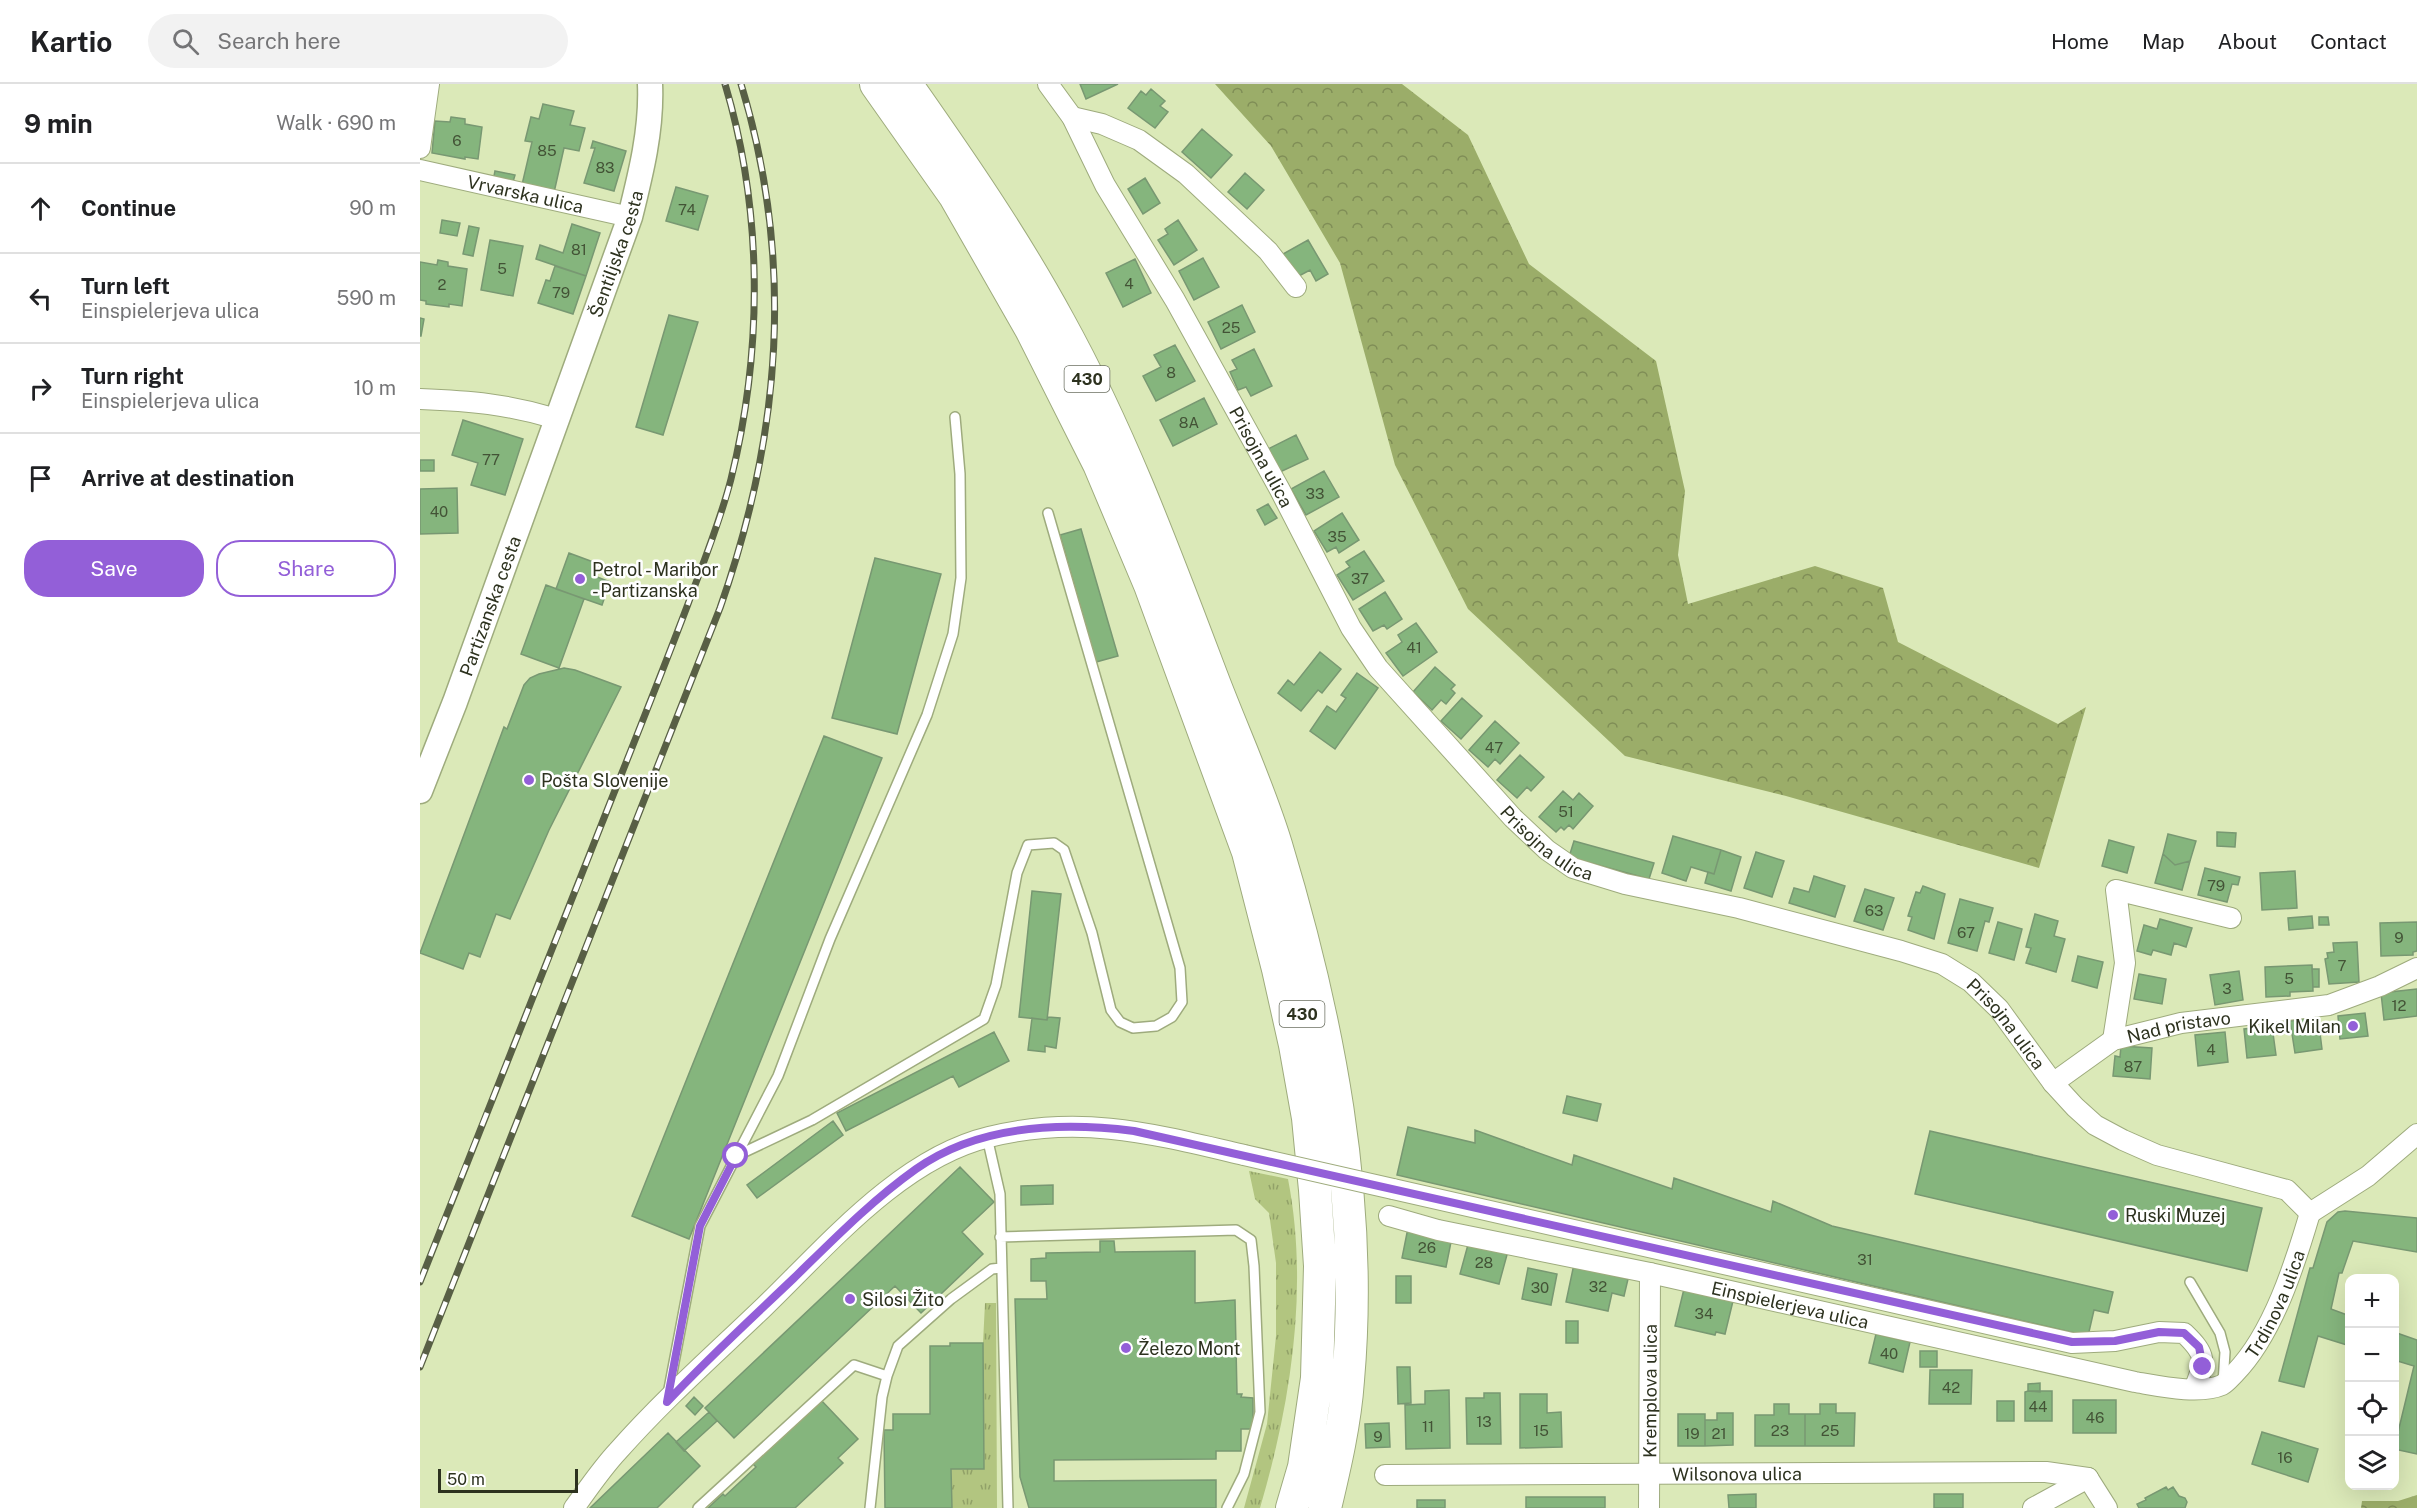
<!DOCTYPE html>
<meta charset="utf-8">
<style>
:root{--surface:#fff;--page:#f2f2f2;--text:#202124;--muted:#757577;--line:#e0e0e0;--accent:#935fd8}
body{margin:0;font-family:"Public Sans",sans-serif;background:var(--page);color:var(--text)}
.controls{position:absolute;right:18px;bottom:18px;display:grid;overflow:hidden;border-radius:12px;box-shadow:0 6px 24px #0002}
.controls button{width:54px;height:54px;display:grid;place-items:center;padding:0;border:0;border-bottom:2px solid var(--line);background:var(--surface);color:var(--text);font:30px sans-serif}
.scale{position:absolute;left:18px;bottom:15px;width:140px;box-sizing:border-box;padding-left:6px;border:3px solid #2d321f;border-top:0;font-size:16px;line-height:21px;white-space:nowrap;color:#2d321f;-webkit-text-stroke:4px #fff;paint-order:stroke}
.stop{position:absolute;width:18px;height:18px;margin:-14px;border:4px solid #935fd8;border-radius:50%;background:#fff}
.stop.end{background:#935fd8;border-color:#fff;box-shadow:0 2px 6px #0008}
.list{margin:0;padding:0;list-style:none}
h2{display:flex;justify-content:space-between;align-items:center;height:78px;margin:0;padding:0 24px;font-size:26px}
h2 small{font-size:20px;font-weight:400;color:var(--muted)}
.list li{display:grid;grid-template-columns:39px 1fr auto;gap:18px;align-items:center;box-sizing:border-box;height:90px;padding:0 24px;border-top:2px solid var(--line)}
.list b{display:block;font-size:22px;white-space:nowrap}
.list p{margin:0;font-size:20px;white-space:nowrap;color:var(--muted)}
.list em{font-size:20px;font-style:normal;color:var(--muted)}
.actions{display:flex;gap:12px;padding:18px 24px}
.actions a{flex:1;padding:14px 0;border:2px solid var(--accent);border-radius:24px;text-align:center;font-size:21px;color:var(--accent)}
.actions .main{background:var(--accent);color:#fff}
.icon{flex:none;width:33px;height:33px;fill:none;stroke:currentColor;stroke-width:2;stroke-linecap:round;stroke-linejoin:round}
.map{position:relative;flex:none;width:1997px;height:1424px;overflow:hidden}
header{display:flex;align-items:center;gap:36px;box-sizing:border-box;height:84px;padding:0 30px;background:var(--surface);border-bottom:2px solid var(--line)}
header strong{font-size:28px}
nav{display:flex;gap:33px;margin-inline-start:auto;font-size:21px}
.search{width:420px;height:54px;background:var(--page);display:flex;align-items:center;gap:15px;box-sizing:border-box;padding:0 21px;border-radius:33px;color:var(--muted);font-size:22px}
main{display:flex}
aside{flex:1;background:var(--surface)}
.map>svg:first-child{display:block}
</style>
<header>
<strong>Kartio</strong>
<div class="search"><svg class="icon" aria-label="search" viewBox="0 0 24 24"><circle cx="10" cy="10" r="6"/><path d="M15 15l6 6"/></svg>Search here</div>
<nav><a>Home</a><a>Map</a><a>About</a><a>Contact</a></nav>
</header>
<main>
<aside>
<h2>9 min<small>Walk · 690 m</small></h2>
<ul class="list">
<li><svg class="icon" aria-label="ahead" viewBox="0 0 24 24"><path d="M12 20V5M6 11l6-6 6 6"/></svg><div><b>Continue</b></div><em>90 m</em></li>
<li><svg class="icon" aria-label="left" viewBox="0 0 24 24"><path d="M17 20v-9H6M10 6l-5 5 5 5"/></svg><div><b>Turn left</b><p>Einspielerjeva ulica</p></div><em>590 m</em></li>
<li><svg class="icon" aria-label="right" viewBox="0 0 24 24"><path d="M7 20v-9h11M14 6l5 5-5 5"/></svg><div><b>Turn right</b><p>Einspielerjeva ulica</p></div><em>10 m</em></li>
<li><svg class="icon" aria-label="arrive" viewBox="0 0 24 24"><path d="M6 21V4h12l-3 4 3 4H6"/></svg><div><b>Arrive at destination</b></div></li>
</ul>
<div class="actions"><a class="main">Save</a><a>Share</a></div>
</aside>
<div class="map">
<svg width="1997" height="1424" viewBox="0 0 1997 1424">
<defs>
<pattern id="grass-tufts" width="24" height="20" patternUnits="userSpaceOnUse" patternTransform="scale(1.5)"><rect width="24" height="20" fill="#b2c580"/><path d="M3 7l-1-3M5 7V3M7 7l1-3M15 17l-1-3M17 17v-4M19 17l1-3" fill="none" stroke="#91a168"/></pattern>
<pattern id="forest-crowns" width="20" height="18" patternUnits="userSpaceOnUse" patternTransform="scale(1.5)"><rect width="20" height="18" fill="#9bad69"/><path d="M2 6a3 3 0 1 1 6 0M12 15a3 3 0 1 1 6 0" fill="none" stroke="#7f8d56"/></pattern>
</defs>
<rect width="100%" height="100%" fill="#dbe9b8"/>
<path fill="url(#grass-tufts)" d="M829,1087L868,1095C889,1203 871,1319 840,1424H824L847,1340L856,1252V1179L849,1129L835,1115Z
M565,1219H576L577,1424H532L531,1385H564L563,1259Z"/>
<path fill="url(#forest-crowns)" d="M795,0H982L1048,51L1109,180L1236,277L1265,407L1258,471L1268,520L1395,482L1463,504L1478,558L1638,640L1666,623L1619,784L1366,712L1205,672L1048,525L975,381L920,179L851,62Z
M1997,1411V1424H1941L1942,1417H1978Z"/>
<path fill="#85b57d" stroke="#789872" stroke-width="1.5" d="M660,0H698L666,15Z
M731,5L745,17L740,22L748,28L735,44L708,24L721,7L726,11Z
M123,20L154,27L150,41L165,44L159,67L144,64L133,113L101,105L112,58L105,57L111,33L119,35Z
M31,33L45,35V40L62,43L58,75L45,73V75L12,69L15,37L30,38Z
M782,45L812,71L791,94L762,68Z
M173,57L206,67L194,107L164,99L175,64H171Z
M75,87L95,91L92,101L73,97Z
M825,89L844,106L827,125L808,108Z
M725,94L740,119L723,130L708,105Z
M256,103L288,112L278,146L246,137Z
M22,136L40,139L37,152L20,149Z
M758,136L777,166L754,181L738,156L748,150L745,145Z
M152,140L180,149L166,192L116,175L120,161L143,169Z
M49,142L59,144L53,172L43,170Z
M70,156L103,162L93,212L61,206Z
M888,156L908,190L896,197L890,186L877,193L863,170Z
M783,174L799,203L774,216L759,187Z
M715,175L731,209L703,223L686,189Z
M18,176L28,178V182L47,185L42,222L29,220V223L6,220V217L0,216V178L17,181Z
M135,182L166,192L153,230L118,219L126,196L130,197Z
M822,221L835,248L801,265L788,238Z
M249,231L278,238L243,351L216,343Z
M0,234L4,235L1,252H0Z
M755,261L775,297L736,317L723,292L741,283L734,271Z
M834,265L852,302L831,312L826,303L818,306L810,288L817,285L812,276Z
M784,314L797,340L753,362L740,336Z
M43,336L103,355L85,411L51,401L58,379L32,371Z
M876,351L888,375L860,388L848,365Z
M0,376H14V387H0Z
M904,387L919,413L886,431L871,405Z
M37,404L38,449L0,450V405Z
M848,420L857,434L845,441L837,426Z
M922,429L939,456L919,469L916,463L907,468L894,447Z
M661,445L698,572L676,578L640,451Z
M944,467L964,497L933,516L917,491L930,483L926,478Z
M149,469L176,479L172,491L190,498L182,521L136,505Z
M455,474L521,490L477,650L412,634Z
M126,501L164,515L139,584L101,570Z
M965,508L982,535L967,545L964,541L953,547L939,525Z
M996,539L1017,568L983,592L966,569L982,558L978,551Z
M900,568L921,585L902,609L898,606L881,627L858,609L868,596L874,601Z
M1015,583L1035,601L1031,605L1035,609L1026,620L1021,616L1012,626L993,608Z
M144,584L155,586L201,603L129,746L90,835L76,830L60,873L49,869L43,885L0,869L84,643L87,645L104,601L110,594L119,590Z
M937,589L958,604L915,665L890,647L907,622L916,628L926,614L921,611Z
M1042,614L1062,632L1041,655L1021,637Z
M1075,637L1099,659L1080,680L1075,675L1068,683L1049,666Z
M404,652L462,674L269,1155L212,1132Z
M1100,671L1124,693L1111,707L1107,703L1097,714L1077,696Z
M1143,707L1153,716L1159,709L1173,722L1153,745L1149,741L1144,746L1141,743L1136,748L1119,733Z
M1797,748L1816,749L1815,763L1797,762Z
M1748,750L1776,757L1770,777L1755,781L1743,770Z
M1253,752L1301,766L1294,790L1271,783L1266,797L1242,789Z
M1689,756L1714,763L1707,789L1682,782Z
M1154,757L1234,779L1229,795L1149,773Z
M1301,766L1321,773L1311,807L1285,799L1288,788L1294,790Z
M1336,768L1364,777L1352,813L1324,804Z
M1743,770L1755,781L1770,777L1762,806L1735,799Z
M1785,784L1820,793L1818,801L1812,800L1807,818L1778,811Z
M1875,787L1877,824L1842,826L1840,789Z
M1394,792L1425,802L1415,833L1369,819L1374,804L1389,808Z
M1503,802L1525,810L1514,855L1488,846L1492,833L1488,832L1496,808L1500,809Z
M1445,805L1474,814L1463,846L1434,837Z
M612,807L641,810L627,936L599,933Z
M1540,815L1573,824L1569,838L1565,837L1557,867L1528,859Z
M1615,830L1638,837L1634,852L1645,855L1636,888L1606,879L1611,864L1606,863Z
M1892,832L1893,844L1869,846L1868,834Z
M1899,833H1908L1909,841H1899Z
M1740,835L1772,844L1766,863L1754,859L1751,871L1733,866L1731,871L1717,867L1724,841L1737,845Z
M1578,838L1602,845L1594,876L1569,869Z
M1997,838V867L1993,868V871L1961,872L1960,839Z
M1937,858L1939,898L1909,900L1905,875L1908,874L1907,869L1914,868L1913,859Z
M1658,872L1683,878L1677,904L1652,897Z
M1892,881L1893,907L1870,908V912L1846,913L1845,883Z
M1892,885H1899V903H1893Z
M1819,887L1823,916L1795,921L1790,891Z
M1719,890L1746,895L1742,920L1714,915Z
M1997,905V932L1964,936L1961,909Z
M1945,929L1948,952L1920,955L1918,932Z
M628,933L640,934L636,964L625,962V968L608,966L612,934L627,936Z
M1898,933L1902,965L1875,969L1870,937Z
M1852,942L1856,971L1827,974L1824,945Z
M574,948L589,977L539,1003L533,992L426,1047L417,1029Z
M1805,948L1808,978L1778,982L1775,951Z
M1701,962L1732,964L1730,995L1693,992L1695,972L1700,973Z
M1147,1012L1181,1020L1177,1037L1143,1029Z
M413,1037L423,1051L337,1114L327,1101Z
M988,1043L1055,1059V1046L1152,1081L1154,1071L1252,1105L1254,1094L1351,1128L1353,1117L1412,1142L1693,1208L1688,1229L1674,1226L1668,1252L977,1091Z
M1510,1047L1842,1124L1827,1187L1495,1110Z
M540,1083L574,1118L542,1148L563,1170L501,1229L475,1202L314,1354L285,1324Z
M633,1101V1120L601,1121V1102Z
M1925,1127L1997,1134V1168L1933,1157L1922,1189H1919L1911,1225L1930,1232V1262L1898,1252L1884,1303L1859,1297L1890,1184H1893L1907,1138L1918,1128Z
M988,1144L1032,1153L1026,1183L982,1174Z
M680,1157H694L695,1168L775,1167V1219L815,1216L817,1310H822L821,1313L833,1314V1345H821V1367H796V1375L634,1376V1397L796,1396V1424H609L600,1393L595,1215H627L626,1197H611V1175L626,1174V1169L680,1168Z
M1049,1157L1088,1167L1079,1200L1040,1190Z
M1154,1180L1196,1189L1195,1192L1208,1195L1204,1212L1192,1209L1188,1227L1146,1218Z
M1108,1184L1137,1190L1131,1221L1102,1215Z
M976,1192H991V1219H976Z
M1264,1205L1313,1217L1305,1250L1296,1248L1295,1251L1255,1242Z
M1146,1237H1158V1259H1146Z
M1974,1248L1997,1256V1370L1974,1365L1994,1282L1974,1276Z
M1456,1250L1490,1258L1483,1288L1449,1279Z
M530,1259H563L564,1385H531L532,1424H465L464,1346H473V1330H510V1262H530Z
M1500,1267H1517V1283H1500Z
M977,1283H990L991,1319L978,1320Z
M1510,1286H1552L1551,1320H1509Z
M1620,1299V1308L1608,1307V1300Z
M1029,1306L1030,1364L986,1365L985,1321L1005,1320V1307Z
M1608,1307H1632V1337H1605V1308Z
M1064,1309H1080L1081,1360H1047L1046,1314H1064Z
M1100,1310H1127V1329L1141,1328L1142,1363L1100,1364Z
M274,1313L283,1322L275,1331L266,1322Z
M400,1315L438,1355L418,1374L423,1379L375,1424H288L303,1410L305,1412L336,1383L332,1379Z
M1653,1316H1696V1349H1653Z
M1577,1317H1594V1337H1577Z
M1354,1320H1369V1330H1385V1362H1335V1331H1354Z
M1400,1320H1416V1329H1435L1434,1362H1385V1330H1400Z
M289,1328L297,1337L264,1367L256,1358Z
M1297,1329H1313V1361L1285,1362V1336H1297Z
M1258,1330H1285V1362H1258Z
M969,1339L970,1363L946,1364L945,1340Z
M1842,1348L1898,1365L1888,1398L1832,1380Z
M248,1349L280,1382L237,1424H170Z
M1746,1403L1748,1406L1753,1403L1759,1412L1765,1414L1767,1418L1765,1424H1719L1717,1420L1726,1416L1725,1414Z
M1336,1410V1424H1309L1308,1411Z
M1514,1410H1543V1424H1514Z
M1106,1413H1185V1424H1106Z
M997,1416H1025V1424H997Z"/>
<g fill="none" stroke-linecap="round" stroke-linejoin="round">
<defs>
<path id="service" d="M567,1053L580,1110L588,1424
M316,1072L392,1036L564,935L576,901L597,789L608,761L634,759L644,766L672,849L691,926L700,938L713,944L736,942L752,933L762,918L760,884L628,429
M580,1153L816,1146L831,1156L834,1182L840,1328L824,1390L807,1424
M1770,1198L1800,1249L1805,1268L1803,1299
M248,1310L280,1142L358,992L410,855L507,631L533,550L541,494L540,390L535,333
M278,1424L434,1281L467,1292
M450,1424L462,1313L467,1292L478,1262L531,1215L572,1185L581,1184"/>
<g id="minor">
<path id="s1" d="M628,0L652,33L685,101L755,216L860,406L931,544L958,584L1093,734L1127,766L1153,784L1205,800L1319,824L1481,867L1522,880L1551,898L1579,925L1633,999L1655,1023L1675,1041L1703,1056L1737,1071L1867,1106L1890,1129"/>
<path d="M652,33L682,40L719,56L766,90L848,167L876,203"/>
<path d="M0,64L9,0"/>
<path id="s2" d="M0,86L210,133"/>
<path d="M0,315C50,317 88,320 137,335"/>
<path d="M1693,956L1705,879L1696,806L1811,834"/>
<path id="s3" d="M1633,999L1693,956L1761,939L1909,921L1960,902L1997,884"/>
<path d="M973,1105L1652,1259L1695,1257L1739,1248L1764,1249C1787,1271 1786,1277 1774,1305"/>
<path d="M1890,1129L1948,1092L1997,1050"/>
<path id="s4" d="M969,1132L1018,1146L1230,1189L1715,1298C1739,1302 1779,1311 1802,1301C1806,1299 1811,1293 1815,1289C1853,1250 1875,1180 1890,1129"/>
<path id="s5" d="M965,1391L1626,1388L1668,1394"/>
<path d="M1668,1394L1687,1424"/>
<path d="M154,1424C168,1405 182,1384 198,1367C243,1316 295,1270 344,1223C407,1162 481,1074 569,1053C661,1030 734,1050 824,1071"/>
<path id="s6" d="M1229,1424L1230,1189"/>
<path d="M1613,1424L1668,1394"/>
</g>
<g id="tertiary">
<path id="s7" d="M0,707L35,618L210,133C221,89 232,45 230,0"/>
</g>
<path id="trunk" d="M456,0L535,112L611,245L679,380L730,501L828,768L858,885L875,961L888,1034L895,1106L900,1182L897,1294L884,1383L872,1424
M486,0C540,77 594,155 639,238C702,352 747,475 793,596C814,651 839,705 856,761C908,933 944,1115 928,1296C925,1339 915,1382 905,1424"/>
</defs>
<use href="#service" stroke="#9eab7d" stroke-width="12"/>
<use href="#minor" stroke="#9eab7d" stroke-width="22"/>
<use href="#tertiary" stroke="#9eab7d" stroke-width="27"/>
<use href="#trunk" stroke="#9eab7d" stroke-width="34"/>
<use href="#service" stroke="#fff" stroke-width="9"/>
<use href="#minor" stroke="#fff" stroke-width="20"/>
<use href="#tertiary" stroke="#fff" stroke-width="24"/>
<use href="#trunk" stroke="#fff" stroke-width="32"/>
<defs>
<path id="rail" d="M0,1198C60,1045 122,892 182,739C211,666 240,594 268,520C283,479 300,438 311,395C343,266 343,127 305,0
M0,1283L300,524C361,351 375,177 321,0"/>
</defs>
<use href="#rail" stroke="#585f45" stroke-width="7"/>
<use href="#rail" stroke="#fff" stroke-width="4.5" stroke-dasharray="14" stroke-linecap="butt"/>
<defs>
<path id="minor-bridge" d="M824,1071L973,1105"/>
</defs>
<use href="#minor-bridge" stroke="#9eab7d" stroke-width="22" stroke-linecap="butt"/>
<use href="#minor-bridge" stroke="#fff" stroke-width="20"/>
</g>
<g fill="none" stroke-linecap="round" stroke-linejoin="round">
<path stroke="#935fd8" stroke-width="8" d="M316,1072L280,1142L247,1318C287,1275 331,1235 374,1194C413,1156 451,1117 496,1085C558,1041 642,1038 714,1047L1652,1258L1695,1257L1739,1248L1764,1249L1779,1263L1783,1283"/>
</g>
<g fill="#935fd8" stroke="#fff" stroke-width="2">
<circle cx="160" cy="495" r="6"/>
<circle cx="109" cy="696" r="6"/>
<circle cx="1933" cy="942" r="6"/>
<circle cx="1693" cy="1131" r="6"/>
<circle cx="430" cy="1215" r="6"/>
<circle cx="706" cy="1264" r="6"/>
</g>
<g text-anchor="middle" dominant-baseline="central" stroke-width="5" stroke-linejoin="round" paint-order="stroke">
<g font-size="15" fill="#435336">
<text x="37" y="56">6</text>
<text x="127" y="66">85</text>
<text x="185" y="83">83</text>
<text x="267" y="125">74</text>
<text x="159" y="165">81</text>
<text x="82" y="184">5</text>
<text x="709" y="199">4</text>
<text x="22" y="200">2</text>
<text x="141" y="208">79</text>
<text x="811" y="243">25</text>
<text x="751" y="288">8</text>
<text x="769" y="338">8A</text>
<text x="71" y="375">77</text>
<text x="895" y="409">33</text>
<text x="19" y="427">40</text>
<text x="917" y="452">35</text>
<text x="940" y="494">37</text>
<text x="994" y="563">41</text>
<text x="1074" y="663">47</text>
<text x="1146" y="727">51</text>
<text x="1796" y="801">79</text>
<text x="1454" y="826">63</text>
<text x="1546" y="848">67</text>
<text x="1979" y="853">9</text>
<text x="1922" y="881">7</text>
<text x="1869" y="894">5</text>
<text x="1807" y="904">3</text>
<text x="1979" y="921">12</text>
<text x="1791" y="965">4</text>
<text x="1713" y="982">87</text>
<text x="1007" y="1163">26</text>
<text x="1445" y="1175">31</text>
<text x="1064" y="1178">28</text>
<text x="1178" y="1202">32</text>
<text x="1120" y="1203">30</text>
<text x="1284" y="1229">34</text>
<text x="1469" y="1269">40</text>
<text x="1531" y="1303">42</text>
<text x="1618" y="1322">44</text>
<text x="1675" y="1333">46</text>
<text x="1064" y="1337">13</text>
<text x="1008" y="1342">11</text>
<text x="1121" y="1346">15</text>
<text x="1360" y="1346">23</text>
<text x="1410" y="1346">25</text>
<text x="1272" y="1349">19</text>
<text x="1299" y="1349">21</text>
<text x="958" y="1352">9</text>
<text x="1865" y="1373">16</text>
</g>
<g fill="#fff" stroke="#6c7062" stroke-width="1.5">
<rect x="644.5" y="282" width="45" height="26" rx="4.5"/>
<rect x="859.5" y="917" width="45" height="26" rx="4.5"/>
</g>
<g font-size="16" font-weight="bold" fill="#2d321f">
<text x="667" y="295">430</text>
<text x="882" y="930">430</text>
</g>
<g font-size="18" fill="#2d321f" stroke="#fff">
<text stroke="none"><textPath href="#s2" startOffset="108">Vrvarska ulica</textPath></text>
<text stroke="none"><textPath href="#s7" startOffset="572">Šentiljska cesta</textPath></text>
<text stroke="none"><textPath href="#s1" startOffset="430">Prisojna ulica</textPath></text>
<text stroke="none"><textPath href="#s7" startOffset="198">Partizanska cesta</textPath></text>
<text stroke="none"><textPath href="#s1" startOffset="916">Prisojna ulica</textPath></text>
<text stroke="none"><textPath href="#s1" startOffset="1422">Prisojna ulica</textPath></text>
<text stroke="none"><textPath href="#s3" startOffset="141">Nad pristavo</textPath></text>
<text stroke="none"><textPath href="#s4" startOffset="951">Trdinova ulica</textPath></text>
<text stroke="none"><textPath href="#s4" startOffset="411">Einspielerjeva ulica</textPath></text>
<text stroke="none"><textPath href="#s6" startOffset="117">Kremplova ulica</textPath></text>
<text stroke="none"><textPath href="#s5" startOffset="352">Wilsonova ulica</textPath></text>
</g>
<g font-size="18" fill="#2d321f" stroke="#fff" text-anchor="start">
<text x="172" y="485">Petrol - Maribor<tspan x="172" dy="21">- Partizanska</tspan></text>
<text x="121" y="696">Pošta Slovenije</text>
<text x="1921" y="942" text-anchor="end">Kikel Milan</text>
<text x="1705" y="1131">Ruski Muzej</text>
<text x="442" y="1215">Silosi Žito</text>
<text x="718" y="1264">Železo Mont</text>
</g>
</g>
</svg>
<div class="controls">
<button>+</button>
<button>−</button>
<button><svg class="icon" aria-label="locate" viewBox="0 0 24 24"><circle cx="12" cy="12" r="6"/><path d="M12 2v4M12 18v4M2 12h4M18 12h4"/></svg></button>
<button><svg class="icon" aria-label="layers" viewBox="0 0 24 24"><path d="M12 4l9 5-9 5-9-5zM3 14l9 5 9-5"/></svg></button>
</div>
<div class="scale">50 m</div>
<div class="stop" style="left:316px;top:1072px"></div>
<div class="stop end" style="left:1783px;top:1283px"></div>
</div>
</main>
